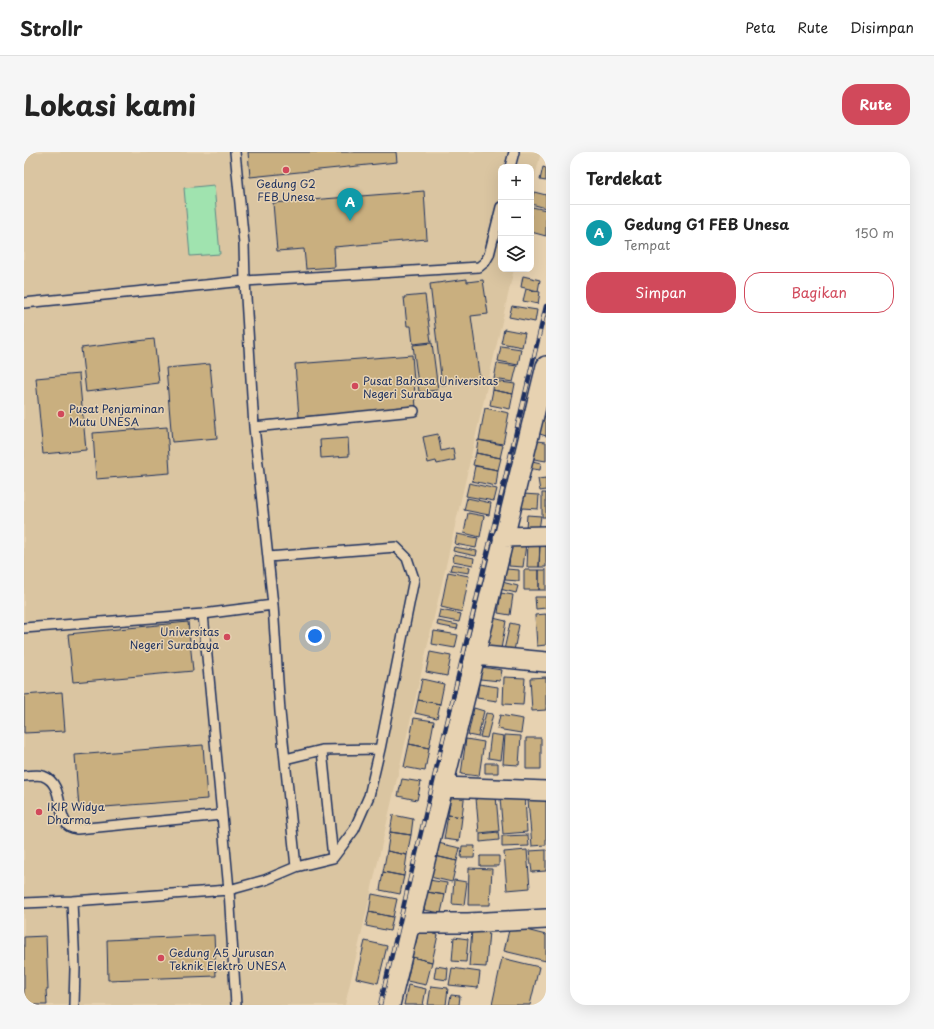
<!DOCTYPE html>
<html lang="id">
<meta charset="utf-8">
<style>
:root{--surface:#fff;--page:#f6f6f6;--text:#222;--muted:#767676;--line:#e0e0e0;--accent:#d1495b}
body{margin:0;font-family:"Playpen Sans",sans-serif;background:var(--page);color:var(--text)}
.controls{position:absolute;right:12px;top:12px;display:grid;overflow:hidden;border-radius:8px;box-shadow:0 4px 16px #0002}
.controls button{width:36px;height:36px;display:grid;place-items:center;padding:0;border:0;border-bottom:1px solid var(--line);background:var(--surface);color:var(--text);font:20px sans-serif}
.you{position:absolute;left:291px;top:484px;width:14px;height:14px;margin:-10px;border:3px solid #fff;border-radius:50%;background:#1a73e8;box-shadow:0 0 0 6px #1a73e833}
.badge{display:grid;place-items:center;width:26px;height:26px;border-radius:50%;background:var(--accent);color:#fff;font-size:13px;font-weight:700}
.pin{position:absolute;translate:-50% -33px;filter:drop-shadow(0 1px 2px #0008)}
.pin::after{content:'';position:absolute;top:21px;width:14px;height:12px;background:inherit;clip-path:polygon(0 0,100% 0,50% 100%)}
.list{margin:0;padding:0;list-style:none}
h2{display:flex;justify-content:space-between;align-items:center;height:52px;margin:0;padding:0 16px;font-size:17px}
h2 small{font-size:13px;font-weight:400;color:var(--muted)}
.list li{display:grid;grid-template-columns:26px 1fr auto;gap:12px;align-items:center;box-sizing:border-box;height:56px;padding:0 16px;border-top:1px solid var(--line)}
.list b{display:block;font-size:15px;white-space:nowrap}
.list p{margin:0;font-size:13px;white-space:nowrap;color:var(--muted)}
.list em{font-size:13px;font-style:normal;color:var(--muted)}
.actions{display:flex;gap:8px;padding:12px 16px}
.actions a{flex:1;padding:9px 0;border:1px solid var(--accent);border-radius:16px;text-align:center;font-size:14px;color:var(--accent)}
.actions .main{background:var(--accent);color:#fff}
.icon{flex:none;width:22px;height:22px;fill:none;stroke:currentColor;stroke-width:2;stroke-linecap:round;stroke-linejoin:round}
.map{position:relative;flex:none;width:522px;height:853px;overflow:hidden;border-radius:16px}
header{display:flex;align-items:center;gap:24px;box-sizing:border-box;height:56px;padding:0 20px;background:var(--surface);border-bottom:1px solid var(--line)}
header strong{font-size:19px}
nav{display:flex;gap:22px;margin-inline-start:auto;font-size:14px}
.intro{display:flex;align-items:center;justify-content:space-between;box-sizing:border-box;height:96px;padding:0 24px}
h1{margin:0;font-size:28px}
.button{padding:10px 18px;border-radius:16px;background:var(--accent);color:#fff;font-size:14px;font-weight:700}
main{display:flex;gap:24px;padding:0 24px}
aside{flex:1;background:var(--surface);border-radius:16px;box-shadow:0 4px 16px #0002}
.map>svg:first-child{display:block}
</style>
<header>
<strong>Strollr</strong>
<nav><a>Peta</a><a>Rute</a><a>Disimpan</a></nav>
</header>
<div class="intro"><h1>Lokasi kami</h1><a class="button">Rute</a></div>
<main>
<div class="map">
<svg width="522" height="853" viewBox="0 0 522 853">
<rect width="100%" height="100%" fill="#e7d2b1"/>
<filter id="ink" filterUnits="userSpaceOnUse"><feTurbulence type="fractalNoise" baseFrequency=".025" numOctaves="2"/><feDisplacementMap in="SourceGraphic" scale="8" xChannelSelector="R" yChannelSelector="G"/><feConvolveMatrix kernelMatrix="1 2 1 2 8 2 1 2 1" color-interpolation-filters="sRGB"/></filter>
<g filter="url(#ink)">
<path fill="#dac5a1" d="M0,0H517L507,42V15H477V117H490L321,853H0Z"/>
<path fill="#a0e3af" stroke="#5e8986" d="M190,33L196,102L166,104L160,36Z"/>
<path fill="#c9af7f" stroke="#1b2f5e" d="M224,0H372L373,10L226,25Z
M519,15L522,16V29L516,28Z
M400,39L403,87L310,95L311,115L282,117L280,97L253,99L249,51Z
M510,40L522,43V56L507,52Z
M508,55L522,58V84L507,80V60Z
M499,124L516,128L514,139L497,135Z
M443,127V130L459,128L464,162L447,164L456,229L418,233L406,132Z
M502,137L516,140L514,152L499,149Z
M401,143L407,190L389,192L387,174H383L380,145Z
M488,154L513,158L511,170L485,165Z
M480,177L501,181L498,195L477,191Z
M130,187L135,231L62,240L57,196Z
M408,191L414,238L395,240L389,193Z
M477,194L497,197L494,213L474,209Z
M388,203L392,256L275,265L271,212Z
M473,211L493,214L489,230L470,227Z
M186,212L193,286L148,290L142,216Z
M55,222L62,298L19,302L12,226Z
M470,229L491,232L489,242L469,238Z
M469,238L489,242L486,257L466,253Z
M461,256L485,261L479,292L455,288Z
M519,264L522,265V284L513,281Z
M143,275L146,321L72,327L69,281Z
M414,282L417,299L429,296L431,308L413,312L412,309L404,311L399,285Z
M324,286L325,304L297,306L296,288Z
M454,288L479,293L476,306L452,301Z
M513,289L522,290V309L510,307Z
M452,301L477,306L474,318L449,313Z
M504,308L517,311L516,318L503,316Z
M451,314L474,318L472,334L448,329Z
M522,326V338L516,339L514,327Z
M445,331L473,337L470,349L442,344Z
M518,341H522V365H518Z
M499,342L515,343L514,357L498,356Z
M443,346L467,351L465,363L440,358Z
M444,361L460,364L456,385L440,381Z
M503,363L517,364L515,378L502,376Z
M433,382L454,386L452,396L431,392Z
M487,390L502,392L499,415L485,414Z
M504,391H516L515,415H503Z
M516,391H522V415H515Z
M430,395L453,399L452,404L429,399Z
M430,402L450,406L449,413L429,409Z
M428,412L446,415L445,421L426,418Z
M482,417L495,418V429L481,428Z
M500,418H515V438H500Z
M515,418H522V438H515Z
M424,420L445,424L438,460L417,455Z
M478,430L494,434L492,441L476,437Z
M477,441L489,443L486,463L474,461Z
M511,445H522V456L512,457Z
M416,458L437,462L435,470L414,466Z
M522,462V493L513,494L511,463Z
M469,466L482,469L477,497L463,494Z
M414,469L434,473L433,477L413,473Z
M164,470L169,519L49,530L44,482Z
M486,471L495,473L490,499L480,498Z
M410,479L434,483L431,496L408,492Z
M406,500L427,504L423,524L402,520Z
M457,515L478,518L476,529L456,527Z
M480,525L501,526L499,553L479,552Z
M522,525V558L508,559L506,526Z
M398,527L420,532L416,552L394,548Z
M455,532L474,535L473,549L453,546Z
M38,540L41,579L0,581V543Z
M394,548L416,552L413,566L391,561Z
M450,556L460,559L454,585L444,583Z
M462,561L469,562L463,586L456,585Z
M476,563L499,567L497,581L473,577Z
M390,566L410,569L405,596L385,592Z
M467,582L480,584L477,608L464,606Z
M481,583L497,584L495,613L479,612Z
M502,586H517V617H502Z
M442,587L460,590L455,624L437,622Z
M385,592L405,596L401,619L380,615Z
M179,593L183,647L55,657L51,603Z
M461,611H474V621H461Z
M378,627L397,630L393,648L374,644Z
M428,637L441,639L438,665L424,663Z
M472,644L475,679L455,681L452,646Z
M501,644L503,680L479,682L476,646Z
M522,647V693L508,694L504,648Z
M369,663L389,667L387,683L366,680Z
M424,663L438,665L435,689L420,687Z
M366,680L387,683L383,703L363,699Z
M474,680L475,688L456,690V682Z
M504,683L505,694L478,695V684Z
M414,691L436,696L433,709L411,704Z
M438,694H451L450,706H437Z
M503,698L506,736L483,738L480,700Z
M522,698V719L508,720L505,699Z
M363,699L383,703L380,724L359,720Z
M411,704L433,709L428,730L406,725Z
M456,704H475V714H456Z
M445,716L468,717L466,753H444Z
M359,720L380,724L376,742L356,738Z
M405,728L423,731L421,743L403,740Z
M430,728L443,730L440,753L428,752Z
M403,740L421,743L417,761L400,758Z
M348,742L373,747L369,765L345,760Z
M345,760L369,765L366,779L342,774Z
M486,774L522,783V809L480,799Z
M395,778L414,783L408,810L388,805Z
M448,778L465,779L462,815L445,814Z
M190,783L192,824L84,828L83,788Z
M22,784L24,838H22L23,853H0V785Z
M430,785L444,787L442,810L428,809Z
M341,789L363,794L354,831L332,826Z
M388,805L408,810L402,833L383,829Z
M478,806L515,815L506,853H468Z
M412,814L424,816L423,828L410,826Z
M428,816L456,820L454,836L425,833Z
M384,833L402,837L399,853H380Z
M407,834L424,836L422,853H404Z
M427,843L436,844L435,853H425Z"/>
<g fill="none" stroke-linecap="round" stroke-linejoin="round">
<defs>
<path id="lane" d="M486,15L490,0
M0,151L221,129L455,115L461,110L465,103L477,55
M230,275L390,259
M244,405L372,395L383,406L390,427L356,597L345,644L330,678L309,706L272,715
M0,476L179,462
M298,598L309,706
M261,607L298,598L356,597
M0,624C6,624 14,622 19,624C39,631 33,659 42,671C44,675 48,676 53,677L198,663L179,462L249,453
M198,663L205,738L212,853
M48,749L51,817L50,853
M0,751L48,749L205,738L241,728L272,715L256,560L249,453L230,275L221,129L220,92L211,0"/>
<path id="street" d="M479,385L522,384
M451,503L522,510
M420,635L522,639
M386,771H444L522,767
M366,853C418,640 469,427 522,214"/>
</defs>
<use href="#lane" stroke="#1b2f5e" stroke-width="12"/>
<use href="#street" stroke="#1b2f5e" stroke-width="22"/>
<use href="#lane" stroke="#e7d2b1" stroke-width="9"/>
<use href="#street" stroke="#e7d2b1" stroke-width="19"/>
<defs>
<path id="rail" d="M356,853L522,154"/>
</defs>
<use href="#rail" stroke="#1b2f5e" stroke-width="4.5"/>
<use href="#rail" stroke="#e7d2b1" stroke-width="3" stroke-dasharray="9" stroke-linecap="butt"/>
</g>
</g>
<g fill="#d1495b" stroke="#e7d2b1" stroke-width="1.5">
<circle cx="262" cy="18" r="4"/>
<circle cx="331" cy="234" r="4"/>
<circle cx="37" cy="262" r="4"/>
<circle cx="203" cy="485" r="4"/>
<circle cx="15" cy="660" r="4"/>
<circle cx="137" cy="806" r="4"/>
</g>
<g text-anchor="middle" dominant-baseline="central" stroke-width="3" stroke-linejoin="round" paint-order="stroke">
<g font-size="11" fill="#1b2f5e" stroke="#e7d2b1" text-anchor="start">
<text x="262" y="31" text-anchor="middle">Gedung G2<tspan x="262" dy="13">FEB Unesa</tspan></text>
<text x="339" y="228">Pusat Bahasa Universitas<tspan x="339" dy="13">Negeri Surabaya</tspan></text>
<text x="45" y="256">Pusat Penjaminan<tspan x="45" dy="13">Mutu UNESA</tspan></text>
<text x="195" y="479" text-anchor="end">Universitas<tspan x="195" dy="13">Negeri Surabaya</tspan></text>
<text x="23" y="654">IKIP Widya<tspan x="23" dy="13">Dharma</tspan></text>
<text x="145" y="800">Gedung A5 Jurusan<tspan x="145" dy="13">Teknik Elektro UNESA</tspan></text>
</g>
</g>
</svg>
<div class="controls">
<button>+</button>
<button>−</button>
<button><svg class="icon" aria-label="layers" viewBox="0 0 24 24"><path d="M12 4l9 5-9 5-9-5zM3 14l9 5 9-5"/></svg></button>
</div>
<div class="you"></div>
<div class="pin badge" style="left:326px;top:69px;background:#0f9aa8">A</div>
</div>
<aside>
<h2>Terdekat<small></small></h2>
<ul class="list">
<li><span class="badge" style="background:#0f9aa8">A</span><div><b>Gedung G1 FEB Unesa</b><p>Tempat</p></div><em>150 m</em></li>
</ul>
<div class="actions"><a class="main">Simpan</a><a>Bagikan</a></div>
</aside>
</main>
